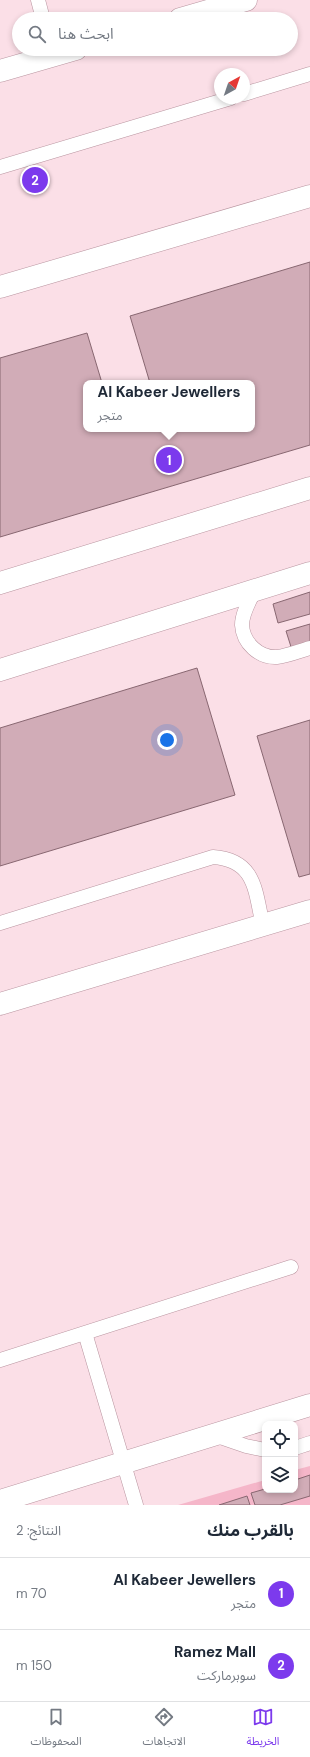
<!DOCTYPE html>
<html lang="ar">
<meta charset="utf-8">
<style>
:root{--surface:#fff;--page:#f6f6f7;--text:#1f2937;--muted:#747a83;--line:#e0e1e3;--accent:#7c3aed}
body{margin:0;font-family:"DM Sans","Noto Sans Arabic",sans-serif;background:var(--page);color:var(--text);direction:rtl}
.controls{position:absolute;right:12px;bottom:12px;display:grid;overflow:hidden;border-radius:8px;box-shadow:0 2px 6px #0003}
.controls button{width:36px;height:36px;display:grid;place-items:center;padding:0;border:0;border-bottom:1px solid var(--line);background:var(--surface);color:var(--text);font:20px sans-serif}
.compass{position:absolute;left:214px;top:68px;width:36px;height:36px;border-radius:50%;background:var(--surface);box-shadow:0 2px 6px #0003;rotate:40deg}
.you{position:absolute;left:167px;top:740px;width:14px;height:14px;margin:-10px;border:3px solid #fff;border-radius:50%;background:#1a73e8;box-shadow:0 0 0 6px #1a73e833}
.badge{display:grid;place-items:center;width:26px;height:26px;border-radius:50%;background:var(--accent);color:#fff;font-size:13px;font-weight:700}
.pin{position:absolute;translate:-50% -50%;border:2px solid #fff;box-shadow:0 1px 4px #0006}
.popup{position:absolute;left:83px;top:380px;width:172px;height:52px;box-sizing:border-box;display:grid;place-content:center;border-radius:8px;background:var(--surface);filter:drop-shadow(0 1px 3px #0005);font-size:13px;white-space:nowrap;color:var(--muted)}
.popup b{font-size:15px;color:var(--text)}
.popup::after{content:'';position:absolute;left:50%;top:100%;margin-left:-8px;border:8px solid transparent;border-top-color:var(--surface)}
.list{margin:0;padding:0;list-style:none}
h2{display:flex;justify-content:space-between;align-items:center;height:52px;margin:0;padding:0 16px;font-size:17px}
h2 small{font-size:13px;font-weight:400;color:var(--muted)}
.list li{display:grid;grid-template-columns:26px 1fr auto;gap:12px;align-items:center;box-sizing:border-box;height:72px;padding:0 16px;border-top:1px solid var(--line)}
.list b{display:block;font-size:15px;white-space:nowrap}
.list p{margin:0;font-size:13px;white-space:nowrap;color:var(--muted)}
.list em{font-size:13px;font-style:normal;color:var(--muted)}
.icon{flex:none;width:22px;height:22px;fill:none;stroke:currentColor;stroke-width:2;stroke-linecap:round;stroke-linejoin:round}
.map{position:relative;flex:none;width:310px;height:1505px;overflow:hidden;direction:ltr}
.search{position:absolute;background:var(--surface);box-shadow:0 2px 6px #0003;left:12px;right:12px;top:12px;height:44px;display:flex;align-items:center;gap:10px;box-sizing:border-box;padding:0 14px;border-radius:22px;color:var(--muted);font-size:15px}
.sheet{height:196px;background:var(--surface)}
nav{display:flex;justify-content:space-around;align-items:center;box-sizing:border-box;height:56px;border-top:1px solid var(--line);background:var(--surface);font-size:11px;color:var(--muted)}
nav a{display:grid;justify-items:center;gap:2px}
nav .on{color:var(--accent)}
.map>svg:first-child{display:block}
</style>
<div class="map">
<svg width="310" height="1505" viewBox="0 0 310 1505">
<rect width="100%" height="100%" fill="#feeef3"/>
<path fill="#fbdfe7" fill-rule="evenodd" d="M0,0H310V1505H0ZM19,19H291V49H19ZM220,74H244V98H220ZM86,383H252V429H86ZM265,1424H295V1490H265Z"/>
<path fill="#f5b6c9" d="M310,1466V1505H178L265,1480V1490H295V1470Z"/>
<path fill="#d1acb7" stroke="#886771" d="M310,262V445L0,537V358L87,333L102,383H86V429H115L116,431L123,429H252V383H150L130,316Z
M310,592V614L278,623L273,604Z
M310,624V644L292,650L286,631Z
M197,668L235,795L0,866V728Z
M310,720V874L299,877L257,736Z
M310,1475V1496L280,1505H255L251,1493L265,1489L295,1490V1480Z
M247,1496L250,1505H219Z"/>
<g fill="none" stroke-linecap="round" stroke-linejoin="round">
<defs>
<path id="lane" d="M38,0L43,19
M244,94L310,74
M0,167L231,98
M255,590C250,600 242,613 242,625C243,643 259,658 277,657C288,656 299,651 310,648
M0,923L213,857C256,860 255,891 263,926
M85,1333L136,1505
M0,1360L291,1267
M214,1435L246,1446L265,1450
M295,1448L310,1443"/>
<path id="street" d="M180,19L246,0
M0,71L76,49
M0,287L310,196
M0,583L310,488
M0,670L310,573
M0,1004L310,911
M0,1501L310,1405"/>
</defs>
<use href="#lane" stroke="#b995a0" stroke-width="15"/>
<use href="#street" stroke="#b995a0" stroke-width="23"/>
<use href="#lane" stroke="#fff" stroke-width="14"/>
<use href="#street" stroke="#fff" stroke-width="22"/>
</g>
</svg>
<div class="controls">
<button><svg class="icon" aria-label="locate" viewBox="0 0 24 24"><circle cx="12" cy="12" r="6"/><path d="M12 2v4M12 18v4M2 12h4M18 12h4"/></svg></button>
<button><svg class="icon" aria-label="layers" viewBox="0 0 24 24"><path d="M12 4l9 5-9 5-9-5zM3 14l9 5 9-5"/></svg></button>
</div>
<svg class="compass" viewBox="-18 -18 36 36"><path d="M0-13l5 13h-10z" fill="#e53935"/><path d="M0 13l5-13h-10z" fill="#747a83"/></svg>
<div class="you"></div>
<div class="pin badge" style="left:169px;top:460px">1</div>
<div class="popup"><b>Al Kabeer Jewellers</b>متجر</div>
<div class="pin badge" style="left:35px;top:180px">2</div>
<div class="search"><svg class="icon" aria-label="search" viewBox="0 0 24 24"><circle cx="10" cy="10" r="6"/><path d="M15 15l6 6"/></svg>ابحث هنا</div>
</div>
<section class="sheet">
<h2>بالقرب منك<small>النتائج: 2</small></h2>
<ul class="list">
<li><span class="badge">1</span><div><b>Al Kabeer Jewellers</b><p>متجر</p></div><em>70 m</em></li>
<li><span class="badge">2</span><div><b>Ramez Mall</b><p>سوبرماركت</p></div><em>150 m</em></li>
</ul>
</section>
<nav>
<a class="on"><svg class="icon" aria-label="map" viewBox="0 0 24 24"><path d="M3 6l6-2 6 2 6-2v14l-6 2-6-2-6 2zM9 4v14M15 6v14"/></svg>الخريطة</a>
<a><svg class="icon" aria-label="directions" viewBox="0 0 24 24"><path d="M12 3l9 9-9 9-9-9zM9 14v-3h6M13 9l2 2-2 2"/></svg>الاتجاهات</a>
<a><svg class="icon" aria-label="saved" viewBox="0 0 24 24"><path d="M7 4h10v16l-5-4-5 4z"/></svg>المحفوظات</a>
</nav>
